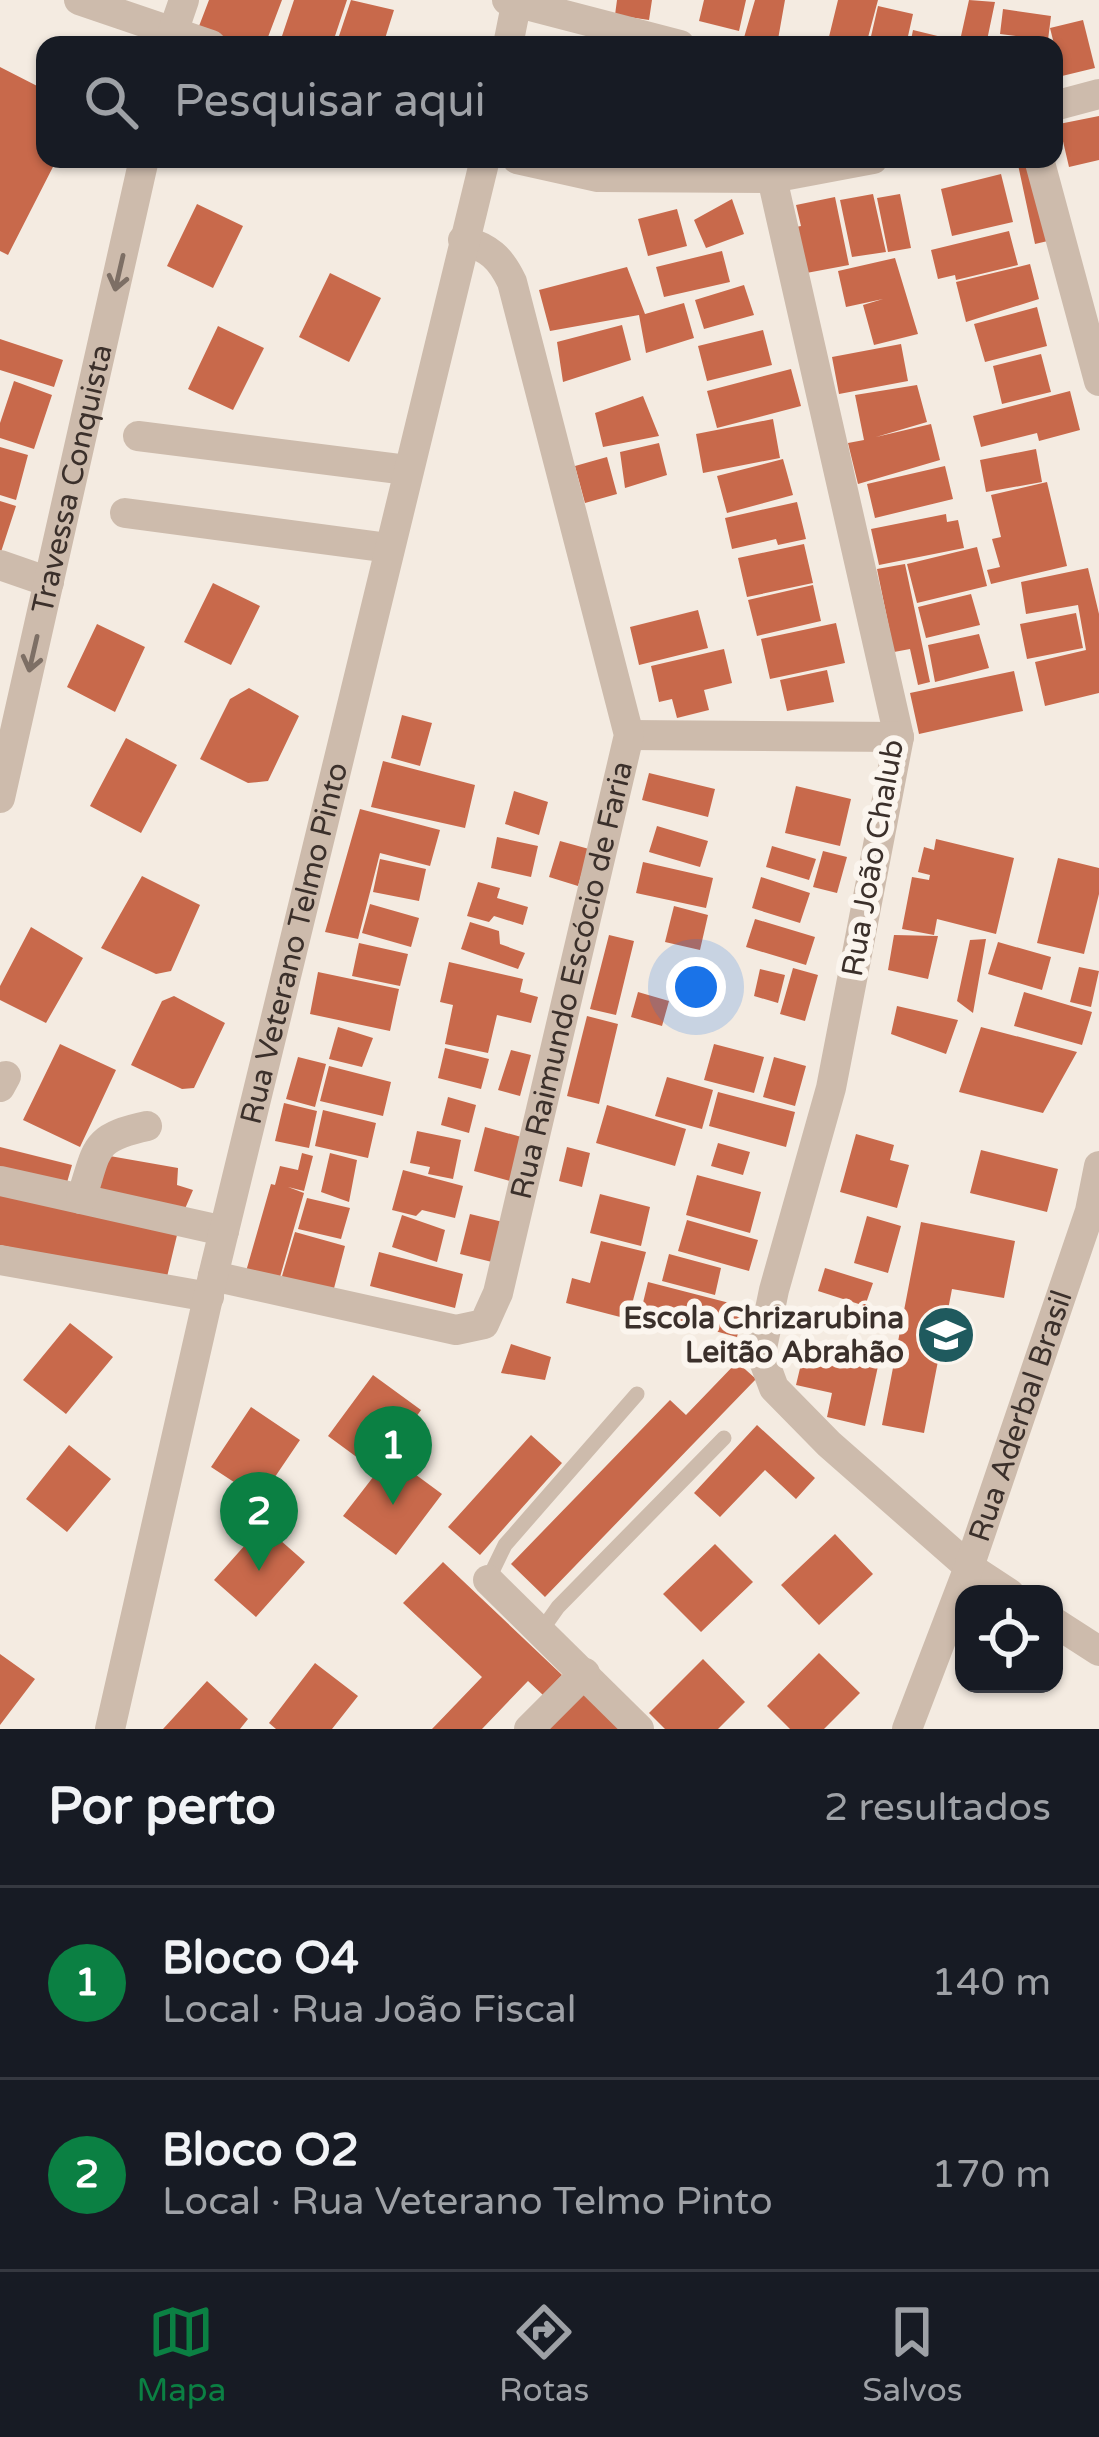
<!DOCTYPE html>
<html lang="pt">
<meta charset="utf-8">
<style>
:root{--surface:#171b24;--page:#20242c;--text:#f1f3f6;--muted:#9ea1a6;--line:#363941;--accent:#0b8043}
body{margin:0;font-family:"Varela Round",sans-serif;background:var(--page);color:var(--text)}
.controls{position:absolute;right:36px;bottom:36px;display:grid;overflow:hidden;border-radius:24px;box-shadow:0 3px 9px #0004}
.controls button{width:108px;height:108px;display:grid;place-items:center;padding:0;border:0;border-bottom:3px solid var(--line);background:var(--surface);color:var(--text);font:60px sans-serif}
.you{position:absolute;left:696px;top:987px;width:42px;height:42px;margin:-30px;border:9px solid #fff;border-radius:50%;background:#1a73e8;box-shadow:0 0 0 18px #1a73e833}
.badge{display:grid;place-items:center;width:78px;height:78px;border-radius:50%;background:var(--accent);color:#fff;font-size:39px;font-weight:700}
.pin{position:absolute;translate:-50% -99px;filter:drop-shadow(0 3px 6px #0008)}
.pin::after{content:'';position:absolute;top:63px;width:42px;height:36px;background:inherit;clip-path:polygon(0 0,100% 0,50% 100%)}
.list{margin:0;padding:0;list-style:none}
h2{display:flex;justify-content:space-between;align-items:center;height:156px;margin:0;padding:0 48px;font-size:51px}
h2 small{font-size:39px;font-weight:400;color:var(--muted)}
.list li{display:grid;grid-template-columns:78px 1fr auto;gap:36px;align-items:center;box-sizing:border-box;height:192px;padding:0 48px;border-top:3px solid var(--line)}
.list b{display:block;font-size:45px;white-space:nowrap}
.list p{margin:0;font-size:39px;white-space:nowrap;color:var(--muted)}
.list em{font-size:39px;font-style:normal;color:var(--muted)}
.icon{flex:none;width:66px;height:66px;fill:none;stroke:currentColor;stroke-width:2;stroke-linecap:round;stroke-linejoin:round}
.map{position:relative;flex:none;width:1099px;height:1729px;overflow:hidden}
.search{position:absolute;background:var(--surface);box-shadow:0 3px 9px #0004;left:36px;right:36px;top:36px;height:132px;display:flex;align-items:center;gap:30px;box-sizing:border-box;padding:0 42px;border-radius:24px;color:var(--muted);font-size:45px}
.sheet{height:540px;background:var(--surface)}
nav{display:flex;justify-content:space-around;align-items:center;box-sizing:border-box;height:168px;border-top:3px solid var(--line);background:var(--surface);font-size:33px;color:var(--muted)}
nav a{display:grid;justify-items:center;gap:6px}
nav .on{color:var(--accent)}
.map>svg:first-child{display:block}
</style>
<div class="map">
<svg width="1099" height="1729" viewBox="0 0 1099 1729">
<rect width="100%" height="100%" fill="#f4ebe1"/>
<path fill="#c8694b" d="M209,0H282L265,45H225L196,34Z
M294,0H347L332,45H279Z
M351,0L394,10L383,45H336Z
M617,0H652L649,20L615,15Z
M704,0H746L739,31L699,21Z
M755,0H785L777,45L743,41Z
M838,0H878L866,45H827Z
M969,0L995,2L986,45H959Z
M878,6L913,14L906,45H869Z
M1003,9L1051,16L1048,40L1000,34Z
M1083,20L1095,68L1062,76L1050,28Z
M913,30L954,40L953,45H910Z
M0,67L45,90V159H57L8,255L0,251Z
M1099,116V160L1069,167L1059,124Z
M1034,159L1052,240L1035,244L1017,160Z
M1001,174L1013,222L952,236L941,189Z
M873,194L886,252L852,257L840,200Z
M900,194L911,248L888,252L877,198Z
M835,197L849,265L801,274L791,228L801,226L796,205Z
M732,199L744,234L706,248L694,220Z
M197,204L243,226L213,288L167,266Z
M677,209L687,246L648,256L638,219Z
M1009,231L1018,265L956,280L955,275L938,279L931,250Z
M722,251L730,282L664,297L656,267Z
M895,258L918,334L874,345L863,305L883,299L846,307L838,271Z
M1030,264L1039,299L966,322L956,282Z
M627,267L645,314L684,303L694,338L646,353L639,315L550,331L539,290Z
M330,273L381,298L349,362L299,337Z
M744,285L754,315L704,329L695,300Z
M1037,307L1047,346L985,362L974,324Z
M622,325L631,360L563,382L557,342Z
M218,326L264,348L233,410L188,389Z
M763,330L772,365L707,381L698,346Z
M0,339L63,360L54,387L0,370Z
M901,344L908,381L839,394L832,357Z
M1041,354L1051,392L1002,404L993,366Z
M791,369L801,406L717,428L707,391Z
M14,381L52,395L34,449L0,438V423Z
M917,385L927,422L876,437L931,424L940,460L858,484L848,443L864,440L855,395Z
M1070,391L1080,430L1039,441L1037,433L981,447L973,416Z
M643,396L659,436L603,447L595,413Z
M773,419L780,458L703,473L696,434Z
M659,443L667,475L625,488L620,452Z
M0,447L28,455L16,500L0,495Z
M1036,449L1042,482L986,492L980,460Z
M607,457L617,494L585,503L575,466Z
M783,459L793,495L727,513L717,476Z
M945,466L953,499L875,518L867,484Z
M1047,482L1067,566L991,584L987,570L1000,567L992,539L1001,537L991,495Z
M0,501L16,506L1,552H0Z
M797,502L806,539L778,545L776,539L732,549L725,518Z
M946,514L947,522L958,520L964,548L879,565L871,529Z
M804,544L813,583L747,597L738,558Z
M977,547L987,586L917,603L907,564Z
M905,564L930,682L918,685L910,649L894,652L877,569Z
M1088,568L1099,614V693L1045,706L1035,662L1086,650L1078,605L1026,614L1021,582Z
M213,583L260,606L231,665L184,642Z
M813,585L821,621L757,636L748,600Z
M971,594L980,625L926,638L918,607Z
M698,610L708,648L639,665L630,627Z
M1076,613L1083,648L1027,659L1020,624Z
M836,623L845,663L770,679L761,639Z
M97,624L145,647L115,712L67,687Z
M979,634L989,668L935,682L928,645Z
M724,649L732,683L704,690L709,710L677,718L672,699L659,702L651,666Z
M827,670L834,702L787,711L780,680Z
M1014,671L1023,711L919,734L910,693Z
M249,688L299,716L268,781L248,783L200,759L230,699Z
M402,715L432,723L420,766L391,758Z
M126,738L177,765L141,833L90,806Z
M383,761L475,785L465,828L371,807Z
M649,773L715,789L708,817L642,800Z
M796,786L851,799L840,846L785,833Z
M514,791L548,802L539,835L505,824Z
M360,809L440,830L430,866L380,853L358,939L325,932Z
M657,826L708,841L700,867L649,852Z
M497,837L538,846L531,877L491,868Z
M936,839L1014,858L996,934L937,919L934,935L902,929L912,877L929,880L930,875L918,872L924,847L934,850Z
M560,841L589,849L578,886L549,877Z
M772,846L816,859L809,880L766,867Z
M823,851L847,857L837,893L813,887Z
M1058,858L1099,868V894L1084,954L1037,943Z
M380,859L426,869L419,901L373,892Z
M643,862L713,878L706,908L636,893Z
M142,876L200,905L171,971L156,974L101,948Z
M761,877L810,893L800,923L752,908Z
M478,882L500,888L497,898L528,907L523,925L494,916L489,922L467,916Z
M370,904L419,918L411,947L362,933Z
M674,906L708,915L700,950L665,942Z
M755,919L815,937L806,965L746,947Z
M470,922L499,931L500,944L525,953L518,969L461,949Z
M31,927L83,958L46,1023L0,1000V986Z
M609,935L634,941L616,1015L590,1009Z
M894,935L938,936L928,979L888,970Z
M986,939L973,1013L957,1001L970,940Z
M998,942L1051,957L1042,990L988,974Z
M359,943L408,954L400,986L352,976Z
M449,962L523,979L520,992L538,997L531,1023L497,1015L488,1053L445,1044L453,1005L440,1002Z
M1079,967L1099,971L1091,1007L1070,1002Z
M793,968L818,975L805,1021L780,1014Z
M760,969L785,975L778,1003L754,996Z
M318,972L399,989L390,1031L310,1014Z
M638,992L669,1001L662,1026L631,1017Z
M1024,992L1092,1012L1082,1045L1014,1026Z
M174,996L225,1023L194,1088L182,1089L131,1065L162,1001Z
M897,1006L958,1020L946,1054L891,1034Z
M587,1016L618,1024L599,1104L567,1096Z
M338,1027L373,1038L362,1067L329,1059Z
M981,1027L1077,1052L1043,1113L959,1092Z
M60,1044L116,1070L80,1147L23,1120Z
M714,1044L764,1057L754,1093L704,1080Z
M445,1048L489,1059L481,1089L438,1078Z
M511,1050L531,1055L520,1096L498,1090Z
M298,1057L326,1064L315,1107L286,1099Z
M774,1057L806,1066L795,1106L763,1097Z
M329,1066L391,1082L383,1116L320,1101Z
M667,1077L713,1090L702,1129L655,1116Z
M718,1092L795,1112L786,1147L709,1126Z
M448,1097L476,1105L469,1133L441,1125Z
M284,1103L317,1111L309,1148L275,1141Z
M607,1105L686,1129L675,1166L596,1143Z
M323,1110L376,1123L368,1158L315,1146Z
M485,1127L525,1138L514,1182L474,1171Z
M417,1131L461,1140L453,1179L428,1174L430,1167L410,1163Z
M856,1134L894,1145L890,1160L909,1165L897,1208L840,1192Z
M718,1143L750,1152L743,1175L711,1166Z
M0,1147L72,1165L66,1186L0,1168Z
M567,1147L590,1153L582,1187L559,1181Z
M981,1150L1058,1169L1047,1212L970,1193Z
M302,1153L313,1156L304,1191L288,1187L304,1193L278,1284L245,1275L271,1184L275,1185L280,1166L298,1170Z
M330,1153L357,1160L349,1202L321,1192Z
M104,1155L178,1168L177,1185L193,1190L184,1211L92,1194Z
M403,1170L463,1186L455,1218L422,1210L416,1216L392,1210Z
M697,1175L761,1192L750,1233L686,1215Z
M0,1191L178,1231L166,1281L0,1245Z
M600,1194L650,1207L641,1246L590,1233Z
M307,1198L350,1208L341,1239L298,1229Z
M470,1214L507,1223L496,1263L460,1254Z
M402,1215L445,1230L437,1262L392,1247Z
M867,1216L901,1226L888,1273L854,1263Z
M687,1220L758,1240L749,1271L678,1251Z
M921,1222L1015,1241L1004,1298L952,1289L924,1433L882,1425Z
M295,1232L345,1246L332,1296L280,1283Z
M601,1241L646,1252L628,1319L566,1303L572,1278L590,1283Z
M379,1252L463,1274L455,1308L370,1286Z
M669,1254L721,1268L715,1295L662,1281Z
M825,1268L873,1283L865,1306L818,1291Z
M648,1282L745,1307L737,1337L641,1311Z
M70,1323L113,1357L66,1414L23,1380Z
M807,1339L880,1357L865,1426L827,1417L832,1393L796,1385Z
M511,1344L551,1357L545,1380L501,1373Z
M737,1362L756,1379L545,1597L511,1564L670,1400L686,1415Z
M373,1375L421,1410L389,1455L442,1494L396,1555L343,1516L377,1472L328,1436Z
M251,1407L300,1440L260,1499L211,1467Z
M757,1425L815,1478L796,1499L765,1470L720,1517L694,1493Z
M531,1435L562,1463L480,1555L448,1527Z
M69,1445L111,1479L67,1532L26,1499Z
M263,1525L305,1562L256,1617L214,1580Z
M835,1534L873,1574L819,1625L781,1585Z
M715,1544L753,1582L701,1632L663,1594Z
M443,1562L562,1675L543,1695L528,1681L482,1729H432L482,1677L403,1603Z
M819,1653L860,1693L824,1729H790L767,1706Z
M0,1654L35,1679L0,1725Z
M703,1659L745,1702L718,1729H665L649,1713Z
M315,1663L358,1696L332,1729H276L269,1723Z
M207,1681L248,1719L240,1729H163Z
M579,1690L622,1729H543Z"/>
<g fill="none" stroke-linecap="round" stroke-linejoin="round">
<path stroke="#cdbbac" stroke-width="15" d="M488,1580L505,1545L637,1394
M541,1631L558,1607L724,1438"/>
<g stroke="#cdbbac" stroke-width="30">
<path d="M79,0L173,32L170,45"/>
<path d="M1039,159L1099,381"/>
<path d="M772,178L899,737L831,1088L774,1290L761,1353L774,1388L829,1444L969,1567L1010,1594"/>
<path d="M138,436L407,470"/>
<path d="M125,513L389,548"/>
<path d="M0,565L49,582"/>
<path d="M629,735L899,737"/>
<path id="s1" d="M0,798L144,159"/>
<path d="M0,1087L6,1076"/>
<path d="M0,1181L224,1231"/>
<path d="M81,1199C98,1149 91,1138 147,1126"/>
<path d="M0,1260L209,1297"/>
<path id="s2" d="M213,1276L456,1330L484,1324L498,1293L629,735L512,282C500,257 489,248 463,240"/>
<path d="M488,1580L639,1729"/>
<path d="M1054,1622L1099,1651"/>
<path id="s3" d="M110,1729L213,1276L485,159"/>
<path d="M529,1729L585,1673"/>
<path id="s4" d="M907,1729L969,1567L1090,1211L1099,1166"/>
</g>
<path stroke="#cdbbac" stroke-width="30" d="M184,0L173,32L211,45
M507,0L680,45
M508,45L517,0
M1054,106L1099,94
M517,159L598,177L772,178L873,159"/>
</g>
<defs><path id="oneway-shaft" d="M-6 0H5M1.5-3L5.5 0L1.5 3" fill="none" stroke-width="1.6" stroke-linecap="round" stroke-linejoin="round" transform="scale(3)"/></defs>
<g stroke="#7d6f65">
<use href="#oneway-shaft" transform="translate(119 273) rotate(103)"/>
<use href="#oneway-shaft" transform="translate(33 654) rotate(103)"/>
</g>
<defs>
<symbol id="school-disc" viewBox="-11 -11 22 22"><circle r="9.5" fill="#1f5a5e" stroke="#fbf5ee"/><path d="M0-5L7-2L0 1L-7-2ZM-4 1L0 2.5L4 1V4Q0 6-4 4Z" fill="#fff"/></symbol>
</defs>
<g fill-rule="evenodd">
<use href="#school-disc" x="913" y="1302" width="66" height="66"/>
</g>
<g text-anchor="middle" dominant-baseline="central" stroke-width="12" stroke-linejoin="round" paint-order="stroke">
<g font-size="30" fill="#3b302b" stroke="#fbf5ee">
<text stroke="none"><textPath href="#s1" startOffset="327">Travessa Conquista</textPath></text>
<text transform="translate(873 858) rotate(-80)">Rua João Chalub</text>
<text stroke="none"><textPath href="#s3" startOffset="807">Rua Veterano Telmo Pinto</textPath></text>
<text stroke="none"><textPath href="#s2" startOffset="633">Rua Raimundo Escócio de Faria</textPath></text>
<text stroke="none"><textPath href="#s4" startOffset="333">Rua Aderbal Brasil</textPath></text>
</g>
<g font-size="30" font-weight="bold" fill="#3b302b" stroke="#fbf5ee" text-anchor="end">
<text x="904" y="1318">Escola Chrizarubina<tspan x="904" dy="34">Leitão Abrahão</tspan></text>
</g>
</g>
</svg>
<div class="controls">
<button><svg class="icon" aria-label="locate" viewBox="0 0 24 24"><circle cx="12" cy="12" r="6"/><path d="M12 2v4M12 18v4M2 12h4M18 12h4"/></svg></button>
</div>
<div class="you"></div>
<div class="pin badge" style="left:393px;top:1505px">1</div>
<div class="pin badge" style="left:259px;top:1571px">2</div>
<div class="search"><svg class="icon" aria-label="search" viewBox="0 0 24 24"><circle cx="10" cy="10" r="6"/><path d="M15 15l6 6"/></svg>Pesquisar aqui</div>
</div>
<section class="sheet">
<h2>Por perto<small>2 resultados</small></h2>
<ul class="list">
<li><span class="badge">1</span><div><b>Bloco O4</b><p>Local · Rua João Fiscal</p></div><em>140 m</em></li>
<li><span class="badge">2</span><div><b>Bloco O2</b><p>Local · Rua Veterano Telmo Pinto</p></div><em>170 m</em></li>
</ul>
</section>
<nav>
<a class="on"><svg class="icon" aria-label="map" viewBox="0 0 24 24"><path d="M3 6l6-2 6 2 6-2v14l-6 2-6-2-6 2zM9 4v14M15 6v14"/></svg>Mapa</a>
<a><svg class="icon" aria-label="directions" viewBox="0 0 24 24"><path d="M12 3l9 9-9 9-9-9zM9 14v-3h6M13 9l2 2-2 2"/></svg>Rotas</a>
<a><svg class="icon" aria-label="saved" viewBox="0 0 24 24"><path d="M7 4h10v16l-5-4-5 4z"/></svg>Salvos</a>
</nav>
